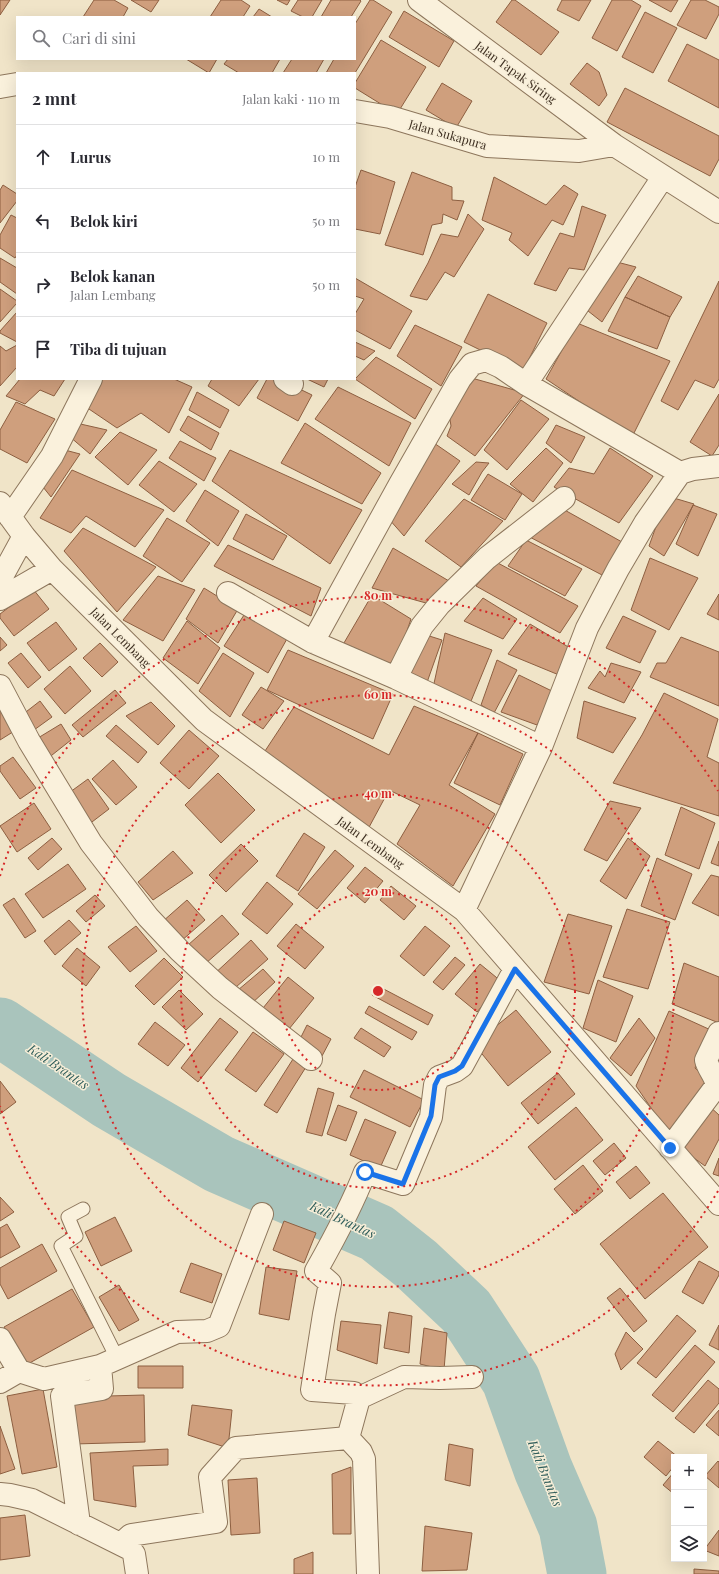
<!DOCTYPE html>
<html lang="id">
<meta charset="utf-8">
<style>
:root{--surface:#fff;--page:#f2f2f3;--text:#2b2b33;--muted:#7c7c81;--line:#e1e1e2}
body{margin:0;font-family:"Playfair Display",serif;background:var(--page);color:var(--text)}
.controls{position:absolute;right:12px;bottom:12px;display:grid;overflow:hidden;border-radius:0px;box-shadow:0 4px 16px #0002}
.controls button{width:36px;height:36px;display:grid;place-items:center;padding:0;border:0;border-bottom:1px solid var(--line);background:var(--surface);color:var(--text);font:20px sans-serif}
.stop{position:absolute;width:12px;height:12px;margin:-9px;border:3px solid #1a73e8;border-radius:50%;background:#fff}
.stop.end{background:#1a73e8;border-color:#fff;box-shadow:0 1px 4px #0008}
.list{margin:0;padding:0;list-style:none}
h2{display:flex;justify-content:space-between;align-items:center;height:52px;margin:0;padding:0 16px;font-size:17px}
h2 small{font-size:13px;font-weight:400;color:var(--muted)}
.list li{display:grid;grid-template-columns:26px 1fr auto;gap:12px;align-items:center;box-sizing:border-box;height:64px;padding:0 16px;border-top:1px solid var(--line)}
.list b{display:block;font-size:15px;white-space:nowrap}
.list p{margin:0;font-size:13px;white-space:nowrap;color:var(--muted)}
.list em{font-size:13px;font-style:normal;color:var(--muted)}
.icon{flex:none;width:22px;height:22px;fill:none;stroke:currentColor;stroke-width:2;stroke-linecap:round;stroke-linejoin:round}
.map{position:relative;flex:none;width:719px;height:1574px;overflow:hidden}
.search{position:absolute;background:var(--surface);box-shadow:0 4px 16px #0002;left:16px;top:16px;width:340px;height:44px;display:flex;align-items:center;gap:10px;box-sizing:border-box;padding:0 14px;border-radius:0px;color:var(--muted);font-size:15px}
.panel{position:absolute;background:var(--surface);box-shadow:0 4px 16px #0002;left:16px;top:72px;width:340px;height:308px;border-radius:0px}
.map>svg:first-child{display:block}
</style>
<div class="map">
<svg width="719" height="1574" viewBox="0 0 719 1574">
<rect width="100%" height="100%" fill="#f0e4c8"/>
<g fill="none" stroke-linecap="round" stroke-linejoin="round">
<path stroke="#a9c4bc" stroke-width="59" d="M0,1027L109,1100L219,1164L377,1233L416,1264L466,1311L511,1380L543,1469L568,1527L577,1574"/>
</g>
<path fill="#cf9f7d" stroke="#8d5f41" d="M0,0H10L0,15Z
M94,0H114L128,8L123,17H83Z
M131,0H159L151,12Z
M221,0H241L250,6L243,17H210Z
M277,0H290L287,5Z
M298,0H322L312,17H303L291,11Z
M331,0H360L361,1L351,17H321Z
M370,0H373L392,12L355,73H326L334,59H355V24Z
M512,0H515L559,32L541,55L496,22Z
M562,0H591L579,21L557,10Z
M612,0H631L641,6L617,51L592,38Z
M649,0H678L671,12Z
M691,0H705L719,7V14L706,39L677,25Z
M259,9L272,17H253Z
M404,11L454,41L439,67L389,37Z
M645,12L677,28L653,73L622,57Z
M381,40L426,67L397,114L355,88V83Z
M687,44L719,60V108L668,81Z
M186,59H217L209,73Z
M228,59H280L272,73H239L224,64Z
M292,59H324L316,73H283Z
M587,63L599,72L607,95L599,106L570,84Z
M442,83L472,101L456,128L426,110Z
M625,88L719,136V159L710,176L607,122Z
M361,170L395,182L380,234L355,229V187Z
M412,172L452,187V200L464,201L457,220L443,214L442,223L432,225L423,255L385,245Z
M494,177L546,205L564,185L578,194L563,225L552,220L528,256L509,240L512,233L482,220Z
M3,185L17,194V201L0,223V190Z
M582,206L606,215L584,270L569,268L556,291L534,284L560,233L574,237Z
M468,214L484,229L454,277L445,272L427,300L410,296L428,263L441,234L458,237Z
M11,215L17,218V255L15,258L0,248V235Z
M0,258L17,268V294L0,282Z
M613,261L636,267L602,322L583,307Z
M638,276L682,297L670,317L625,297Z
M355,278L412,311L390,349L355,330V314L364,299L355,296Z
M719,281V379L714,388L695,380L678,410L661,401Z
M0,289L17,301V303L0,322Z
M488,294L547,323L523,371L464,342Z
M625,297L670,317L657,349L608,331Z
M17,312V342L0,333V331Z
M577,323L670,361L632,437L546,379Z
M415,325L462,347L441,386L397,356Z
M355,342L375,351L364,360L355,356Z
M17,345V367L0,386V346L6,351Z
M376,357L432,389L415,419L355,379Z
M468,377L525,393L475,456L447,436L451,426L448,407Z
M20,379H65L54,396L40,390L25,404L6,396Z
M98,379H174L192,387L169,433L141,413L117,428L86,407Z
M212,379H259L239,406L208,386Z
M267,379H279L312,395L298,421L257,398Z
M307,379H328L324,387Z
M338,387L411,423L389,466L315,419Z
M197,392L229,410L220,428L189,410Z
M719,394V445L712,456L690,442Z
M521,400L549,419L507,470L484,450Z
M16,402L55,419L27,463L0,449V430Z
M188,416L219,433L211,450L180,430Z
M76,423L107,430L90,454L69,436Z
M305,423L381,473L362,504L281,463Z
M556,425L585,437L571,463L546,443Z
M120,432L157,450L128,485L95,457Z
M180,441L216,458L204,481L169,458Z
M434,443L460,461L404,536L388,518Z
M546,448L563,463L533,502L510,484Z
M610,448L653,476L619,523L554,487L569,468L594,474Z
M61,449L80,454L51,497L39,482Z
M230,450L362,510L330,564L212,481Z
M159,461L197,484L174,512L139,485Z
M476,462L489,463L482,472L469,495L452,484Z
M72,470L164,510L135,547L86,516L71,533L40,518Z
M488,474L522,494L505,520L471,500Z
M205,490L239,511L218,546L186,521Z
M667,496L694,504L664,556L649,546Z
M464,499L503,521L461,567L425,541Z
M693,505L717,514L698,556L676,544Z
M561,508L622,542L602,575L524,534Z
M246,514L287,536L273,560L233,539Z
M167,518L210,543L182,582L143,556Z
M83,528L156,567L117,612L64,551Z
M526,540L582,569L565,596L508,566Z
M228,545L321,588L311,616L214,566Z
M393,548L449,581L426,603L372,588Z
M650,558L698,578L669,630L631,610Z
M496,562L578,606L560,633L476,586Z
M158,576L195,590L163,641L123,620Z
M204,588L238,609L218,643L186,619Z
M33,589L49,609L14,636L0,618V614Z
M719,594V620L707,614Z
M372,595L411,619L393,672L341,648Z
M483,598L517,619L503,639L464,621Z
M244,615L288,637L268,673L224,646Z
M623,616L656,631L640,663L606,648Z
M187,621L220,648L198,684L163,658Z
M56,622L77,649L49,671L27,643Z
M530,624L575,651L559,675L508,654Z
M445,633L492,650L469,706L433,688Z
M423,634L442,640L425,688L405,671Z
M0,637L7,645L0,651Z
M681,637L719,652V706L650,677L657,663H666Z
M100,643L118,662L102,677L83,658Z
M288,650L393,694L373,739L267,690Z
M21,653L41,677L28,688L8,663Z
M223,653L254,673L230,717L199,691Z
M497,660L517,670L494,713L481,705Z
M611,663L641,672L624,703L588,688L600,671L605,677Z
M70,666L91,691L65,714L44,689Z
M519,675L556,693L537,725L501,712Z
M261,687L284,701L263,729L242,715Z
M115,690L126,703L83,737L72,725Z
M664,693L718,719L707,757L719,763V816L613,783L642,735Z
M40,701L52,717L34,730L22,715Z
M584,701L636,718L613,753L577,738Z
M151,702L175,726L158,745L126,716Z
M0,704L16,730L0,740Z
M414,706L478,733L449,785L495,814L453,886L397,844L420,805L389,790L367,831L265,751L294,707L389,755Z
M61,724L71,740L47,759L33,741Z
M116,725L147,752L138,763L106,736Z
M189,730L219,756L189,789L160,763Z
M478,733L523,754L500,805L454,783Z
M13,757L36,788L20,799L0,771V766Z
M113,760L137,787L116,805L92,779Z
M218,773L255,810L221,843L185,805Z
M88,779L109,809L88,825L66,795Z
M610,801L641,808L607,861L584,850Z
M34,803L51,829L17,852L0,826Z
M681,807L715,823L699,869L665,855Z
M304,833L325,847L298,891L276,876Z
M52,838L62,849L38,870L28,858Z
M628,838L650,856L626,899L600,881Z
M719,841V866L711,863Z
M241,844L258,861L226,892L209,875Z
M335,850L354,866L317,909L298,894Z
M173,851L193,873L153,900L138,882Z
M657,858L692,874L675,920L641,906Z
M68,864L86,889L43,918L25,894Z
M365,867L383,881L365,903L347,888Z
M711,875L719,877V916L692,903Z
M267,882L293,904L267,934L242,914Z
M391,886L416,906L404,920L380,900Z
M95,895L105,906L86,922L76,911Z
M14,898L36,931L25,938L3,905Z
M187,900L205,920L180,942L162,922Z
M627,909L670,922L648,989L603,977Z
M568,914L612,926L589,994L544,982Z
M222,915L239,934L205,964L188,945Z
M69,920L81,933L55,955L44,941Z
M296,924L324,947L305,969L277,946Z
M136,926L157,951L130,972L108,947Z
M425,926L450,946L424,976L400,956Z
M251,940L268,959L228,994L212,976Z
M77,948L100,967L86,986L62,966Z
M455,957L465,965L443,990L433,982Z
M164,958L183,977L154,1005L135,986Z
M684,963L719,977V1023L672,1004Z
M480,964L502,982L477,1012L455,994Z
M263,969L275,982L251,1004L238,990Z
M288,977L314,998L285,1034L259,1013Z
M598,980L633,996L616,1042L583,1028Z
M378,986L433,1015L428,1025L372,995Z
M179,990L203,1014L186,1030L162,1007Z
M369,1006L417,1032L412,1040L365,1013Z
M516,1010L551,1052L508,1086L474,1044Z
M669,1011L713,1031L695,1068L711,1083L671,1137L636,1086Z
M220,1018L238,1032L198,1082L181,1068Z
M639,1018L655,1038L631,1076L610,1058Z
M155,1022L185,1045L168,1066L138,1044Z
M307,1025L331,1039L322,1056L298,1043Z
M361,1028L391,1047L384,1057L354,1038Z
M253,1032L284,1054L256,1092L225,1070Z
M293,1059L306,1067L277,1113L264,1105Z
M364,1070L424,1100L410,1127L350,1097Z
M558,1073L575,1094L538,1124L521,1103Z
M0,1081L16,1102L0,1114Z
M318,1088L334,1093L322,1136L306,1132Z
M707,1104L719,1115V1139L705,1166L679,1147Z
M338,1105L357,1112L346,1141L327,1134Z
M576,1107L603,1140L555,1180L528,1147Z
M365,1119L396,1132L380,1168L350,1155Z
M614,1143L626,1158L605,1175L593,1161Z
M719,1158V1176L713,1174Z
M583,1165L603,1191L575,1214L554,1189Z
M636,1166L650,1183L630,1199L616,1182Z
M663,1193L708,1247L645,1299L600,1244Z
M0,1197L14,1212L0,1221Z
M115,1217L132,1251L101,1266L85,1232Z
M284,1221L316,1233L304,1263L273,1250Z
M7,1224L20,1247L0,1258V1228Z
M42,1244L57,1271L8,1299L0,1284V1268Z
M699,1261L719,1272V1275L703,1304L682,1292Z
M191,1263L222,1274L212,1303L180,1292Z
M266,1267L297,1271L289,1320L259,1314Z
M119,1285L139,1320L119,1331L99,1297Z
M620,1288L647,1321L634,1332L607,1298Z
M72,1289L94,1327L26,1365L4,1327Z
M389,1312L412,1316L409,1353L384,1348Z
M677,1315L696,1331L656,1378L637,1363Z
M341,1321L381,1325L377,1364L337,1350Z
M719,1325V1350L709,1345Z
M424,1328L447,1333L444,1370L420,1364Z
M626,1332L643,1349L621,1370L615,1354Z
M695,1345L715,1362L673,1412L652,1395Z
M138,1366H183V1388H138Z
M708,1380L719,1389V1403L694,1433L675,1418Z
M43,1389L57,1467L22,1474L7,1396Z
M144,1395L145,1442L74,1444L72,1397Z
M192,1405L232,1410L228,1448L188,1435Z
M719,1410V1436L706,1425Z
M0,1426L15,1469L0,1474Z
M658,1441L678,1457H674V1466L666,1476L644,1457Z
M449,1444L473,1449L470,1486L445,1480Z
M168,1449V1465L133,1466L136,1507L94,1500L90,1453Z
M718,1461L719,1462V1488L705,1476Z
M351,1467V1534H333L332,1474Z
M674,1472V1494L663,1485Z
M257,1478L260,1533L231,1535L228,1480Z
M25,1515L30,1556L0,1560V1518Z
M425,1526L472,1533L467,1570L422,1571Z
M719,1530V1556L704,1550Z
M313,1552V1574H294V1559Z
M694,1569L719,1571V1574H694Z"/>
<g fill="none" stroke-linecap="round" stroke-linejoin="round">
<defs>
<path id="lane" d="M83,1209L68,1217L76,1236L61,1246L117,1358"/>
<path id="street" d="M419,0L614,145L719,212
M0,87L17,84
M355,111L390,117L487,146L579,151L614,145
M285,379L292,384
M526,384L663,177
M0,503L24,536L52,569L204,720L464,910L719,1204
M10,517L52,456L91,379
M0,580L24,536
M228,593L313,642L396,678L541,747
M0,599L52,569
M313,642L400,484L460,379L472,364L486,360L501,367L526,384L680,473
M396,678L422,626L439,605L487,558L564,498
M0,686L29,741L91,843L148,917L180,951L220,988L311,1059
M464,910L541,747L587,628L618,569L645,523L680,473L693,469L719,466
M670,1148L717,1085C715,1075 708,1069 706,1060L719,1033
M0,1339L19,1371
M0,1382L19,1371L44,1379L100,1366L177,1332L207,1331L219,1326L262,1214
M359,1398L354,1393L312,1390L324,1314L330,1283L316,1271C334,1239 352,1206 365,1172L403,1184L431,1117L435,1085L439,1077L455,1071L462,1066L515,969
M0,1494L10,1495L32,1500L130,1549L134,1554L137,1574
M79,1524L62,1396L102,1389L100,1366
M121,1544L131,1535L216,1522L210,1477L236,1448L348,1438
M368,1574L364,1459L361,1452L348,1438L359,1398L404,1377L440,1378L472,1377"/>
</defs>
<use href="#lane" stroke="#8d765c" stroke-width="15"/>
<use href="#street" stroke="#8d765c" stroke-width="24"/>
<use href="#lane" stroke="#faf1dc" stroke-width="13"/>
<use href="#street" stroke="#faf1dc" stroke-width="22"/>
</g>
<g fill="none" stroke-linecap="round" stroke-linejoin="round">
<path stroke="#1a73e8" stroke-width="5" d="M365,1172L403,1184L431,1116L435,1085L439,1077L455,1071L462,1066L515,969L670,1148"/>
</g>
<g fill="none" stroke="#d62828" stroke-width="2" stroke-dasharray="2 4">
<circle cx="378" cy="991" r="99"/>
<circle cx="378" cy="991" r="197"/>
<circle cx="378" cy="991" r="296"/>
<path d="M718 1191A395 395 0 0 1 0 1106M0 876A395 395 0 0 1 718 791"/>
</g>
<g text-anchor="middle" dominant-baseline="central" stroke-width="3" stroke-linejoin="round" paint-order="stroke">
<g font-size="12" fill="#3d2e20" stroke="#f7eed8">
<text transform="translate(516 72) rotate(36)">Jalan Tapak Siring</text>
<text transform="translate(448 134) rotate(16)">Jalan Sukapura</text>
<text transform="translate(121 637) rotate(45)">Jalan Lembang</text>
<text transform="translate(371 842) rotate(36)">Jalan Lembang</text>
</g>
<g font-size="13" font-style="italic" fill="#2f5d5a" stroke="#f7eed8">
<text transform="translate(59 1066) rotate(34)">Kali Brantas</text>
<text transform="translate(343 1219) rotate(25)">Kali Brantas</text>
<text transform="translate(546 1473) rotate(68)">Kali Brantas</text>
</g>
</g>
<circle cx="378" cy="991" r="6" fill="#d62828" stroke="#f7eed8" stroke-width="2"/>
<g font-size="12" text-anchor="middle" font-weight="bold" fill="#d62828" stroke="#f7eed8" stroke-width="3" stroke-linejoin="round" paint-order="stroke">
<text x="378" y="600">80 m</text>
<text x="378" y="699">60 m</text>
<text x="378" y="798">40 m</text>
<text x="378" y="896">20 m</text>
</g>
</svg>
<div class="controls">
<button>+</button>
<button>−</button>
<button><svg class="icon" aria-label="layers" viewBox="0 0 24 24"><path d="M12 4l9 5-9 5-9-5zM3 14l9 5 9-5"/></svg></button>
</div>
<div class="stop" style="left:365px;top:1172px"></div>
<div class="stop end" style="left:670px;top:1148px"></div>
<div class="search"><svg class="icon" aria-label="search" viewBox="0 0 24 24"><circle cx="10" cy="10" r="6"/><path d="M15 15l6 6"/></svg>Cari di sini</div>
<section class="panel">
<h2>2 mnt<small>Jalan kaki · 110 m</small></h2>
<ul class="list">
<li><svg class="icon" aria-label="ahead" viewBox="0 0 24 24"><path d="M12 20V5M6 11l6-6 6 6"/></svg><div><b>Lurus</b></div><em>10 m</em></li>
<li><svg class="icon" aria-label="left" viewBox="0 0 24 24"><path d="M17 20v-9H6M10 6l-5 5 5 5"/></svg><div><b>Belok kiri</b></div><em>50 m</em></li>
<li><svg class="icon" aria-label="right" viewBox="0 0 24 24"><path d="M7 20v-9h11M14 6l5 5-5 5"/></svg><div><b>Belok kanan</b><p>Jalan Lembang</p></div><em>50 m</em></li>
<li><svg class="icon" aria-label="arrive" viewBox="0 0 24 24"><path d="M6 21V4h12l-3 4 3 4H6"/></svg><div><b>Tiba di tujuan</b></div></li>
</ul>
</section>
</div>
